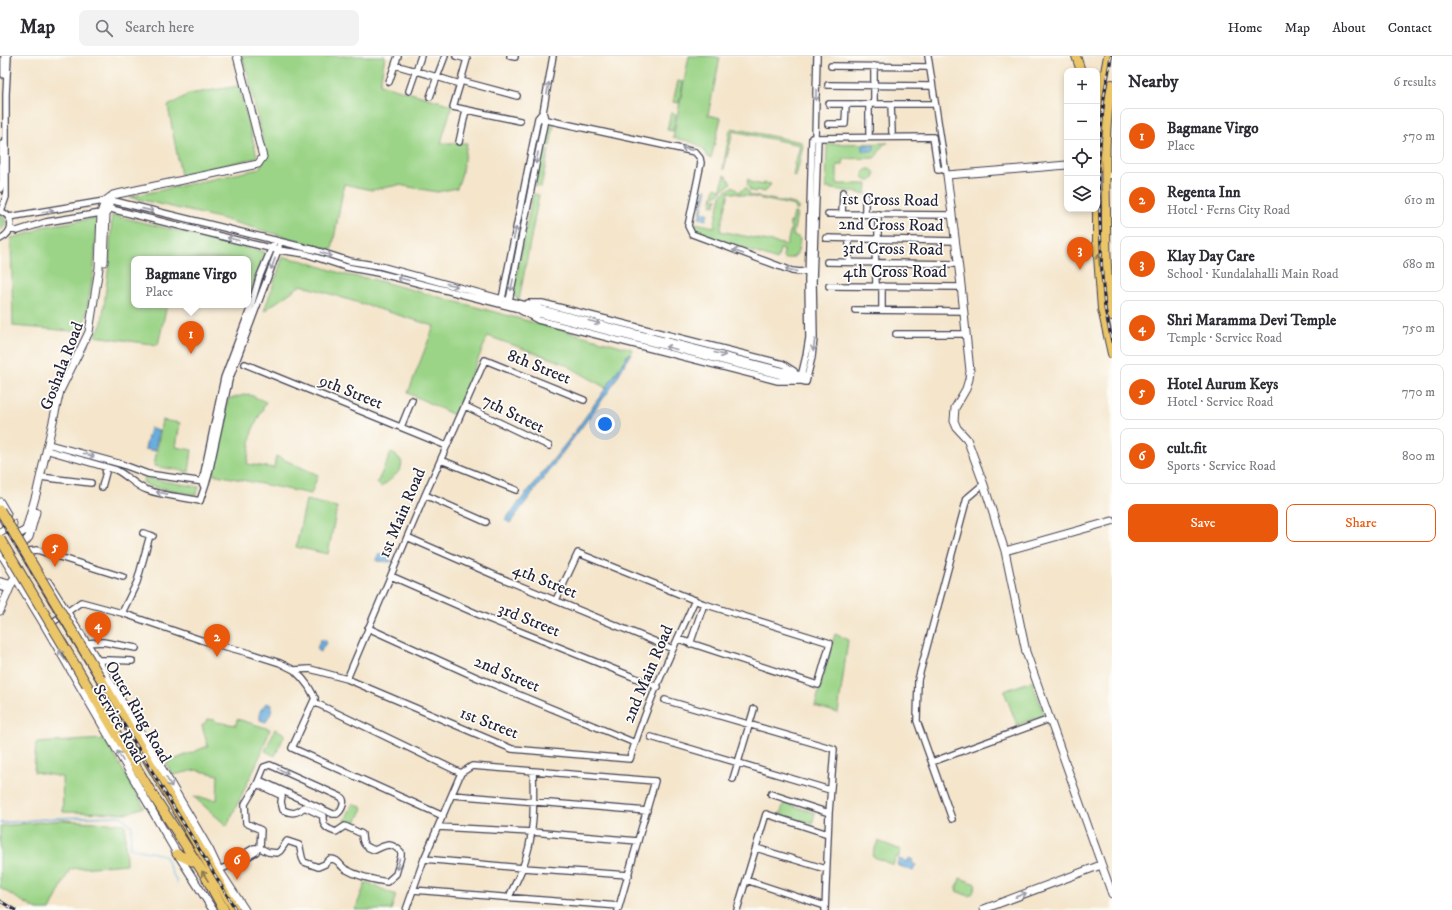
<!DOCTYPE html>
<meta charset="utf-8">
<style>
:root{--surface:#fff;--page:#f2f2f3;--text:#2b2b33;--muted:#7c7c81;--line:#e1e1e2;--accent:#ea580c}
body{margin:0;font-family:"IM FELL DW Pica",serif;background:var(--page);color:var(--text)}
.controls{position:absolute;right:12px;top:12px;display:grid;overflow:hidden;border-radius:8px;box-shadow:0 2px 6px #0003}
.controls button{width:36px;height:36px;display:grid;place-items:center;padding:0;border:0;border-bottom:1px solid var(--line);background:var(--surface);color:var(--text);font:20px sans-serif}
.you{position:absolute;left:605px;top:368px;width:14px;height:14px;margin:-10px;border:3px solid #fff;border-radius:50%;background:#1a73e8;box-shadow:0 0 0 6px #1a73e833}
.badge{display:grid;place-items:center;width:26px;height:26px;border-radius:50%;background:var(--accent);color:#fff;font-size:13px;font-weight:700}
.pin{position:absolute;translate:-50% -33px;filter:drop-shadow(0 1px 2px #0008)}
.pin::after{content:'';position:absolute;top:21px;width:14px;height:12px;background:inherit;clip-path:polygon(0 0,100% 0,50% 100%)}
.popup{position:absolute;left:131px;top:200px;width:120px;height:52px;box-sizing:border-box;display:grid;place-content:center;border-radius:8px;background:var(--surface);filter:drop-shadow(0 1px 3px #0005);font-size:13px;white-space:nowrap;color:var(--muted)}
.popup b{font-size:15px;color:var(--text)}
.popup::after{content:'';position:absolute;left:50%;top:100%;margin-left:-8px;border:8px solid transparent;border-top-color:var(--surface)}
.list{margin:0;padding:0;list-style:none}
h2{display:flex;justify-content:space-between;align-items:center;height:52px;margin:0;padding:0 16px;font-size:17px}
h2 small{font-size:13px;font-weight:400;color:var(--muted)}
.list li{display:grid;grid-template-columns:26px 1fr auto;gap:12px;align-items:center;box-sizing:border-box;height:56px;margin:0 8px 8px;padding:0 8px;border:1px solid var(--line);border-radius:8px}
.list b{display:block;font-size:15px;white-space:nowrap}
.list p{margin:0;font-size:13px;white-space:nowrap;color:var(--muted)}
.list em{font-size:13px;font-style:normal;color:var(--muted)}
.actions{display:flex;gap:8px;padding:12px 16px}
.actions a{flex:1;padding:9px 0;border:1px solid var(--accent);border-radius:8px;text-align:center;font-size:14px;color:var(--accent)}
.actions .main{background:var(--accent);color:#fff}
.icon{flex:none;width:22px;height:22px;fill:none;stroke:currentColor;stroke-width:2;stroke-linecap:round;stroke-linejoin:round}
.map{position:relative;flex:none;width:1112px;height:854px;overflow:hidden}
header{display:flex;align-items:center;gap:24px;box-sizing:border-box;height:56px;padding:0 20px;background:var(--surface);border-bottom:1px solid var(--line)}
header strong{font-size:19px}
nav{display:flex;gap:22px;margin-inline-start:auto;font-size:14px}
.search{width:280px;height:36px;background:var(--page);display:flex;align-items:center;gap:10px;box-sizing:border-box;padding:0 14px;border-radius:8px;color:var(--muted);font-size:15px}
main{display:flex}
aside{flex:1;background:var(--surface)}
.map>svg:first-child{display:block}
</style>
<header>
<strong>Map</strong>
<div class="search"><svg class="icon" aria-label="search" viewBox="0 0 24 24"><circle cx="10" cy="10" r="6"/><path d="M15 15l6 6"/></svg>Search here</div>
<nav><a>Home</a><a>Map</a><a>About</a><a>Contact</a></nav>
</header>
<main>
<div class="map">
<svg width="1112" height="854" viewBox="0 0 1112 854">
<rect width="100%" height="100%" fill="#fdfcf7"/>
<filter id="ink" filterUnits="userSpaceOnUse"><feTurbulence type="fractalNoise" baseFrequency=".025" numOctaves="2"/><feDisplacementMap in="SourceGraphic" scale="8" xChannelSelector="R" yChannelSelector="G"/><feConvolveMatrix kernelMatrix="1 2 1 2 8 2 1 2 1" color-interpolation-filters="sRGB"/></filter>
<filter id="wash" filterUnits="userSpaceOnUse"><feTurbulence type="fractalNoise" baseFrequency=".012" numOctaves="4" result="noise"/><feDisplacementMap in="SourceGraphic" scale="16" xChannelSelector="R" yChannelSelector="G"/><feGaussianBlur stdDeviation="0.9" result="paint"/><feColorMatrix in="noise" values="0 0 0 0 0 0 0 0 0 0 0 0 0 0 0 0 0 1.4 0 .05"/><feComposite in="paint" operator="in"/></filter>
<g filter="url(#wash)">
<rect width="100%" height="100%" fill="#f4e5cb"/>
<path fill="#9bd487" stroke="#5e7b61" d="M241,0H385L380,28L452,49L441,87H467L461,120L457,132L437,136L399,129L372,134L344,128L332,194L219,162L129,141L259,113L266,99L247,15Z
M689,0H711L720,2L708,59L721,62L711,102L708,101C701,86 688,85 673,82Z
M678,25L683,26L679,47L673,46Z
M239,30L257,100L255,102L181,120L168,50L189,38Z
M671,57L676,58L673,75L667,74Z
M554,68L550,90L543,89C545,80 544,71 554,68Z
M732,72L801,86L803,90L796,121L793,120L795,110L794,109L795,105H796L800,89L733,75L724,114L723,112L730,74Z
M886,87C879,91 880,98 874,102L844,103L843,109H837V128H867L866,138L826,132L827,88L888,87Z
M542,93L549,94L541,131L535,130Z
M863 119a6 6 0 1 1 12 0a6 6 0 1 1-12 0Z
M725,119L731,127L724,133L721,131Z
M748,123L750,124V126L763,129L764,127L771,128L765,136L756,134V136L751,135L747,129L748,127L747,125Z
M733,130L739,136L745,132L750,137L749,139L795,148L798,151V154H795V150L729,136L720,175L787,189L791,171L790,170V166H792L794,157H797L793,180L798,181L800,183C798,196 799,202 784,203L783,202L784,194L780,193L777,204L696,176L695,173L696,167L714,171L721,139Z
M715,131L723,134L713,142L715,144L717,142L715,150L711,149Z
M533,138L539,139L519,244L515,241L513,236Z
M0,158C8,163 7,169 0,175Z
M112,159L265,196L248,243V203H134V249H167L158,289L95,280L102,267L109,208Z
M97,162L94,213L83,276L13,270L11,182L34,176L41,171Z
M283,201L304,205L346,219L372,223L632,293L631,297H629L606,332L563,307L488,280L454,359L408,337L434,270L301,229L264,255Z
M248,338L266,346L252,375L247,408L274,412L276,400L318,419L311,438L212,418L228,343Z
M162,364L180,367L176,391L192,394L189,416L154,410Z
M391,397C394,398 397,400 399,402C409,412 388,425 381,431L377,427Z
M144,422L199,431L196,439L149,430L143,426Z
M306,444L337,451L328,498L296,491Z
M835,578L848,584L838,657L815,650Z
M1032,625L1044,659L1017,669L1004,635Z
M208,663L215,664L216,666L236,669L237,663L270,673L261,698L227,770L194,741L217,744L218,719L196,714L173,719L166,707L208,690L202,670Z
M275,673L285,678L275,700L265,695Z
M105,683L144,751L128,757L63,756L62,721L34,716L36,687Z
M353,747L363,752L354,771L344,767Z
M784,747L815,757L812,768L780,759Z
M63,764L125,768L126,808L70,813L50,854H37L0,832V770Z
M878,785L901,794L898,802L896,801L893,809L872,800Z
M960,822L976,828L973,837L969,840L956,835Z
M366,826L396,839L391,854H355Z"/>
<path fill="#67addd" stroke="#44688c" d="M863,89H874V95H863Z
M705,133H707L702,155L703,157H708L706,164L699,162Z
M629,297H631L611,332L510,467L505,464L571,381L606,332Z
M150,372L159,374L155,395L145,393Z
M378,498L390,499L391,506L377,505Z
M320,584H324L327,586L320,596L317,593Z
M266,647L272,649L271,657L266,666L260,664V655Z
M909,802L913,804L912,807L916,809L913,815L897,809L899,803L907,806Z"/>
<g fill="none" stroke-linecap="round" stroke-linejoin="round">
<path stroke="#67addd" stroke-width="1.5" d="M0,767L56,762L121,760L132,770L130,792L164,799L177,827"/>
</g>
</g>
<g filter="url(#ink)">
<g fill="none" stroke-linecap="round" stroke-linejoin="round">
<defs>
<path id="minor" d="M445,0L437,21L460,28L467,3L456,0
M510,0L515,1
M928,0L946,117
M395,9L437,21L430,41
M831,10L929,11
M874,10V48
M4,19V0
M461,25L517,40
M389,26L398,0
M460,28L453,51L520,65
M828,29L932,30
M409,35L421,0
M829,48H935
M869,48V77
M891,48L892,76
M542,63L695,96L700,102L701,107L688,170L692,178L792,215L801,216L809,214
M828,68H845L846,48
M815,82L817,0
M459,86L466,54
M1106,120L1112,119
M0,133L2,126V88
M0,155C15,161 14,176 0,183
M1,155L6,141V38L8,0
M828,158L952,159
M842,158L843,136
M865,158V139
M878,158V183
M9,161L110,144L315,194L349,205L380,210L502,243L538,62L543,56
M11,173L17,175L46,166L101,157L107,152L261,190L278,194L279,190
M826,182L955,185
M875,183L876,230
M827,206L958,208
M849,206V182
M829,230L961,231
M882,230V254
M506,244L804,320
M528,247H542L783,308L794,315
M508,250L806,326L812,301L814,282L813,225L818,82
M518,253L538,264L778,325H800L806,300L809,282L808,225L812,82L933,81L938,114L945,113
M855,254L964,255
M896,278H966
M245,308L447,390
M465,350L549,390
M401,371L412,344
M48,388L121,408L148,418L204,426
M46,394L116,414C127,419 135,430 147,434C164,440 183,441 200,445C203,435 207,426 209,417L229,324L278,194L306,198L346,211L378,217L508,250L545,63L543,56L553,0
M441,404L516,434
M40,421L91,427
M102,431L106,416L104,410
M204,431L202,426L224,322L249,256L259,222L275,184
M425,439L486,466
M143,477L150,479
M407,481L494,519L673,593
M29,495L37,494L123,521
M391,520L489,563L658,631
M0,525L11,528
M0,531L9,533
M556,544L578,497L704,548L830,587L818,629L678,583
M122,557L137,526L150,479L153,480
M49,569L81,546L122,557L201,584L249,597L280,607L294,614L310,613L347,623L512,693L630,703C646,649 672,596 695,544
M368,572L476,621L635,687
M86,587L103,586L136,592
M690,588L704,548
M97,604H109L132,605
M294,614C305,624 313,634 316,647L461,717
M347,623L425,439L485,304L584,344
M315,642L292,692L443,760
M665,644L834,693L829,757L825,854
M651,681L830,734
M932,706L1050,663
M733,723L754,653
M259,724L333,758H337C342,754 346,745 341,741L270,709L264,711L257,728L245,748L246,767L261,774L260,792
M771,738L829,757
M452,739L647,755
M952,763L917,665L918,624L967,442L980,431L984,429
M438,771L532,776L638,785
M756,792L826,813
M424,803L523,812L629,819
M235,807L237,802L254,792H260L268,796L277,797L280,795L287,785L299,789C302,795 300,800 304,806L318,811L325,808L330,803C339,803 339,809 345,813C357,820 374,824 387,826L396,818L401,800V796C390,785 386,789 375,794C365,791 362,788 362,778L345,770L336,776C327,773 322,770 323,760L304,751C297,758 292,758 283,754L281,746L282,740L257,728
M219,814L235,807L239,806L256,796L258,792
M746,824L825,850
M413,834L619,850
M509,841C513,832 518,823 522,813C535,782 534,748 533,715
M406,854L424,803L461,717L472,710L655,725L618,854
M737,854L766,758L828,778"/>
<path id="tertiary" d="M1067,109L947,119L961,229L970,315L969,323L966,333L955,352L954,365L957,372L967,383L984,429L1005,495L1026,596L1112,838
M104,206L106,158L112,140
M0,446L7,458
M0,476L13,468
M19,478L26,474L37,435L60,335L89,276L99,212L101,157L105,145L113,139L258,108L263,101L237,0
M24,487L29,481L36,456
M1005,495L1112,465
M0,496L42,565L175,794L213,854
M48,526L97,604L158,706L209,793L219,814L245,854
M0,555L15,520
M985,854L984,853L1101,809"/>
<path id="primary" d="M1076,0L1081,15
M1112,28C1104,68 1105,111 1106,153C1106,189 1106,225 1112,260
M1099,63L1100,43L1108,0
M1097,112L1099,63L1097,59
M1097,153V187L1102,253L1112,298"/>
<path id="trunk" d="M101,623C145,700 191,776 235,854
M87,629L151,736L206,821L224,854
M177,798L196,807"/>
</defs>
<use href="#minor" stroke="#423f51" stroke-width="8"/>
<use href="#tertiary" stroke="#423f51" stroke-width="9"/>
<use href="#primary" stroke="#423f51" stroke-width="10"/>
<use href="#trunk" stroke="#423f51" stroke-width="11"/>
<use href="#minor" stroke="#fff" stroke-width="5.5"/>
<use href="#tertiary" stroke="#fff" stroke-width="7"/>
<use href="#primary" stroke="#ebc669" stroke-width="8"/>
<use href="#trunk" stroke="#ebc669" stroke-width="9"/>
<defs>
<path id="rail" d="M1111,0L1104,40L1098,116L1102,219L1105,253L1112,286
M0,464L236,854
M0,845L15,854"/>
</defs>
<use href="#rail" stroke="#22223b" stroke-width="3"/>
<use href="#rail" stroke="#fdfcf7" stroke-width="1.5" stroke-dasharray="4.5" stroke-linecap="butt"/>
<defs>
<path id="trunk-bridge" d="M0,454L101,623
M0,483L87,629"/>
</defs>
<use href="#trunk-bridge" stroke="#423f51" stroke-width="11" stroke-linecap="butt"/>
<use href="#trunk-bridge" stroke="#ebc669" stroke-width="9"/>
</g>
<defs><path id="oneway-shaft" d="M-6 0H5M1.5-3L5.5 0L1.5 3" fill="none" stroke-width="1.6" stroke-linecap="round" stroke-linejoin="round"/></defs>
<g stroke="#9c9ca7">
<use href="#oneway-shaft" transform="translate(548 32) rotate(-80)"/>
<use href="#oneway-shaft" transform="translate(816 39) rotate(91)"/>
<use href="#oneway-shaft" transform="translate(687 93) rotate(-167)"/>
<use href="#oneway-shaft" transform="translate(537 102) rotate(101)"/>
<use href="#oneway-shaft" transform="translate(148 154) rotate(13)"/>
<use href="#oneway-shaft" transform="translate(48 155) rotate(-11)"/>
<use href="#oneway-shaft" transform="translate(515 177) rotate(-78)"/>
<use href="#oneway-shaft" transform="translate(233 183) rotate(-166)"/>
<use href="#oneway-shaft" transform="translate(738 196) rotate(-160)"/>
<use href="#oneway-shaft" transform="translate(326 198) rotate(18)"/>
<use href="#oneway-shaft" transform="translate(273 208) rotate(110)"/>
<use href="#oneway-shaft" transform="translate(791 214) rotate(-165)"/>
<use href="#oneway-shaft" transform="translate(403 223) rotate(-166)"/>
<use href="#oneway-shaft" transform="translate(452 229) rotate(15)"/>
<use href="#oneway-shaft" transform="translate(512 229) rotate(101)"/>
<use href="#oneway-shaft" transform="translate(594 266) rotate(14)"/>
<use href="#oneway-shaft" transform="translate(814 289) rotate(97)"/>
<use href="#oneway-shaft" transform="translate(671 292) rotate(-166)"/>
<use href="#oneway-shaft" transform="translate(720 298) rotate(14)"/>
<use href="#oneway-shaft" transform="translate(89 399) rotate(16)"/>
<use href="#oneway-shaft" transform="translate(162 437) rotate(-169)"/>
<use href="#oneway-shaft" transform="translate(62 599) rotate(-120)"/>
<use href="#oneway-shaft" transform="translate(120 700) rotate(-120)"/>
<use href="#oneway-shaft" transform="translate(283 715) rotate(24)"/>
<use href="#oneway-shaft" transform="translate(169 726) rotate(60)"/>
<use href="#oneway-shaft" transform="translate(398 808) rotate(105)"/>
<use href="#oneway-shaft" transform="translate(1021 839) rotate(-21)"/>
</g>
<g stroke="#867452">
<use href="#oneway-shaft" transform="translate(1099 204) rotate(-95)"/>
<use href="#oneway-shaft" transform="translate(205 820) rotate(-122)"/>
</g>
</g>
<g text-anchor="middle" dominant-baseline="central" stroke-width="3.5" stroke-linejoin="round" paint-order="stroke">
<g font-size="17" fill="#22223b" stroke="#fdfcf7">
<text transform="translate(890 144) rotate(1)">1st Cross Road</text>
<text transform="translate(891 169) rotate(1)">2nd Cross Road</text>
<text transform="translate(893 193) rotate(1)">3rd Cross Road</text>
<text x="895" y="216">4th Cross Road</text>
<text transform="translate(62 310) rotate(-69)">Goshala Road</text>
<text transform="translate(539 311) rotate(22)">8th Street</text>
<text transform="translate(351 336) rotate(22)">9th Street</text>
<text transform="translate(513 358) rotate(26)">7th Street</text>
<text transform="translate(402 457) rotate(-67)">1st Main Road</text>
<text transform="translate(545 525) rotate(22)">4th Street</text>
<text transform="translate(529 564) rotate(22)">3rd Street</text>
<text transform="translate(507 618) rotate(23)">2nd Street</text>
<text transform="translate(648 618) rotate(-67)">2nd Main Road</text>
<text transform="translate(138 656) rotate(60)">Outer Ring Road</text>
<text transform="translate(489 667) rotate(21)">1st Street</text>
<text transform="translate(119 668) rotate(60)">Service Road</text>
</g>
</g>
</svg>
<div class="controls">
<button>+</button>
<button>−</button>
<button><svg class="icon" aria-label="locate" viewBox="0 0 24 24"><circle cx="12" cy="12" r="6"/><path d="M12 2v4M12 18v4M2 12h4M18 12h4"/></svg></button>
<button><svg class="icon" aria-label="layers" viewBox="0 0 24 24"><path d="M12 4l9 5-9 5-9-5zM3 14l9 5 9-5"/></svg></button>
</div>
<div class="you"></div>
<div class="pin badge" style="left:191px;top:298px">1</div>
<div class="popup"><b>Bagmane Virgo</b>Place</div>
<div class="pin badge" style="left:217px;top:601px">2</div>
<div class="pin badge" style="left:1080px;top:214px">3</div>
<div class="pin badge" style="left:98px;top:589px">4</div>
<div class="pin badge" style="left:55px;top:511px">5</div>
<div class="pin badge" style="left:237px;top:824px">6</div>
</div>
<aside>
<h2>Nearby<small>6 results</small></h2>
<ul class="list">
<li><span class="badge">1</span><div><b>Bagmane Virgo</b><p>Place</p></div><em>570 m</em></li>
<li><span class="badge">2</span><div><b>Regenta Inn</b><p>Hotel · Ferns City Road</p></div><em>610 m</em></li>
<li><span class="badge">3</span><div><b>Klay Day Care</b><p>School · Kundalahalli Main Road</p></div><em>680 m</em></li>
<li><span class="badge">4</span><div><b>Shri Maramma Devi Temple</b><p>Temple · Service Road</p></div><em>750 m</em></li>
<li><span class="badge">5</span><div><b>Hotel Aurum Keys</b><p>Hotel · Service Road</p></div><em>770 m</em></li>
<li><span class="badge">6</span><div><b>cult.fit</b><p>Sports · Service Road</p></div><em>800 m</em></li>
</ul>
<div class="actions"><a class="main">Save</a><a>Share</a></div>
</aside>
</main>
